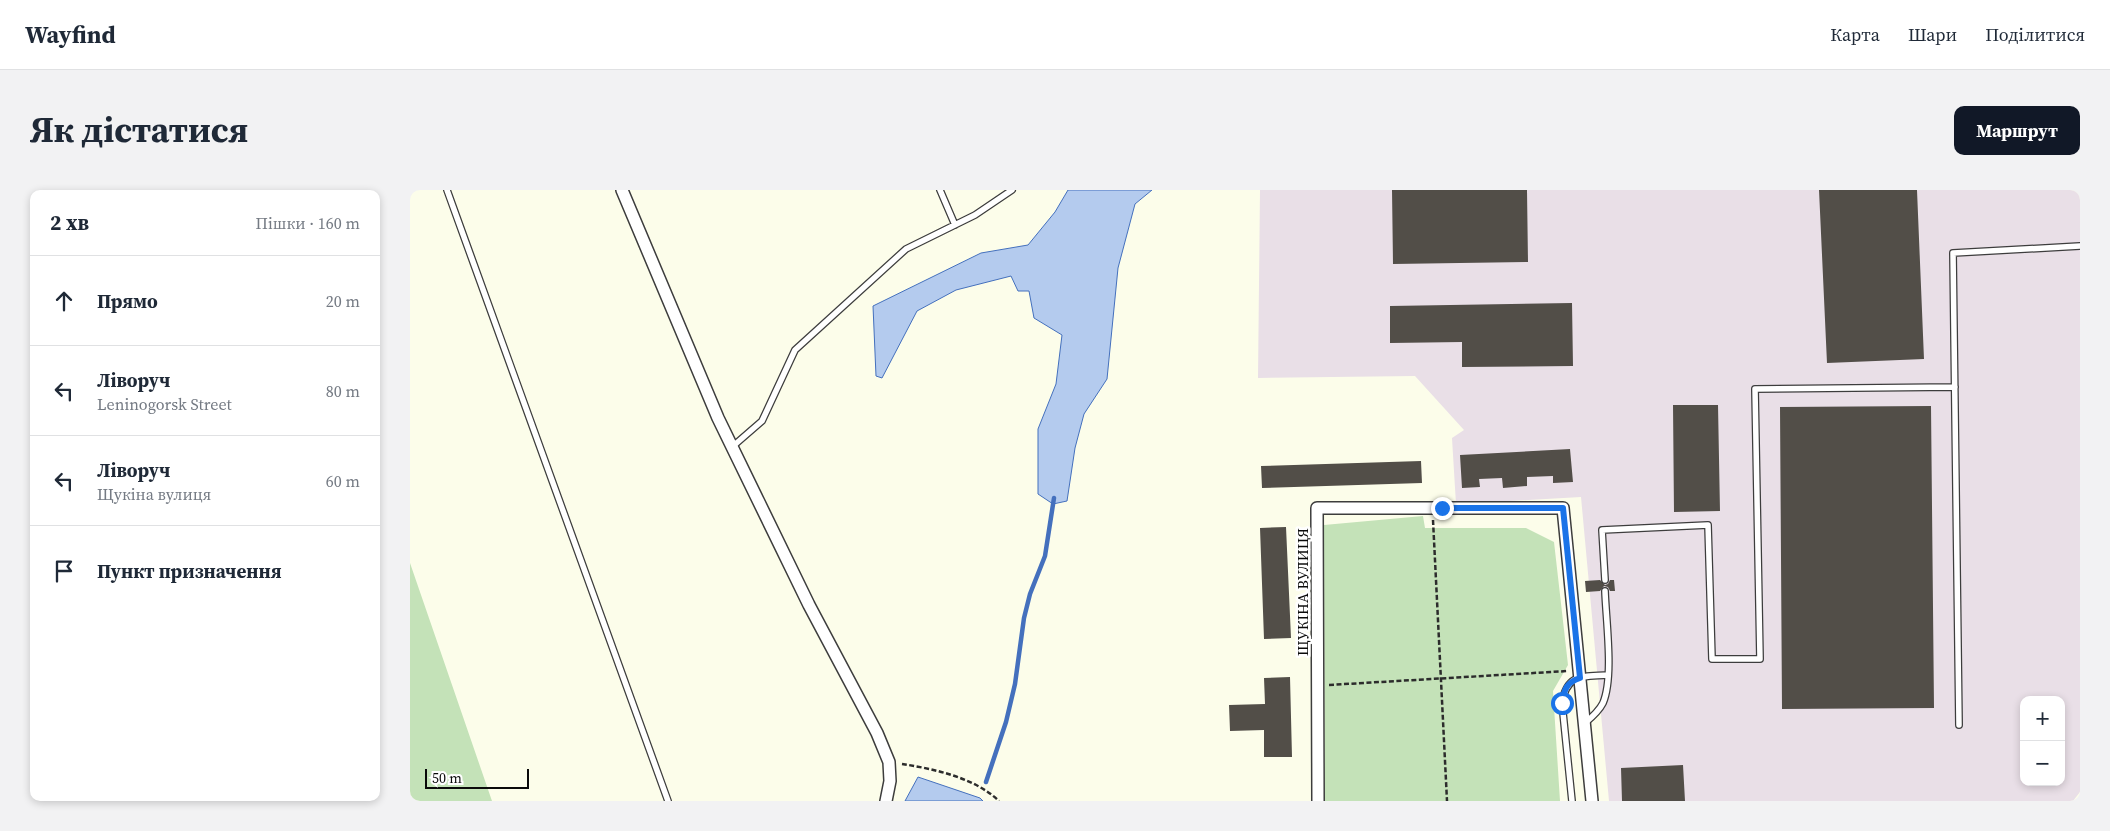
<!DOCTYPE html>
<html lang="uk">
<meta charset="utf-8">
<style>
:root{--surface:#fff;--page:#f2f2f3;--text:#1f2937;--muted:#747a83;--line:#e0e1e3;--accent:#111827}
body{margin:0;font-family:"Source Serif 4",serif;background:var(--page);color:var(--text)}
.controls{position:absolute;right:15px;bottom:15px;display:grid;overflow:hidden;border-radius:10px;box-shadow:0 2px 8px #0003}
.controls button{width:45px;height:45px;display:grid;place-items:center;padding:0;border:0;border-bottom:1px solid var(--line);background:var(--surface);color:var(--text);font:25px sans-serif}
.scale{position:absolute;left:15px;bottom:12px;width:104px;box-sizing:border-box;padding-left:5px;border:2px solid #0a0a0a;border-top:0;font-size:14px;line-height:18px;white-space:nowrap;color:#0a0a0a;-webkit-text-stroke:4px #fff;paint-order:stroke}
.stop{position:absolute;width:15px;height:15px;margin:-11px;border:4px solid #1a73e8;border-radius:50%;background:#fff}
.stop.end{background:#1a73e8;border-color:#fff;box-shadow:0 1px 5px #0008}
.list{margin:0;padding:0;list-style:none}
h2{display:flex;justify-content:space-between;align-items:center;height:65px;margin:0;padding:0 20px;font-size:21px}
h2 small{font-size:16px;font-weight:400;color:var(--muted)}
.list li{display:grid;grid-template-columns:32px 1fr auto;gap:15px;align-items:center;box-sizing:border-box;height:90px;padding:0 20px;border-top:1px solid var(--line)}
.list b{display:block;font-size:19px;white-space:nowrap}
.list p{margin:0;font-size:16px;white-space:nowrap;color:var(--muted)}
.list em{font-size:16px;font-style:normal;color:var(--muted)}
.icon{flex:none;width:28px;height:28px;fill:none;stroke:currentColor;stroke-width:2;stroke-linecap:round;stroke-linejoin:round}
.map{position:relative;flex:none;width:1670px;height:611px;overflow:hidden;border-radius:10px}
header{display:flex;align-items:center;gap:30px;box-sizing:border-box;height:70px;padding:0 25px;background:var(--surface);border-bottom:1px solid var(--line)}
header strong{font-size:24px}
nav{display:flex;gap:28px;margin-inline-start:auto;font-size:18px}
.intro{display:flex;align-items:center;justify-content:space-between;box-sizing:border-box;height:120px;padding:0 30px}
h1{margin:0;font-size:35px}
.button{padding:12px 22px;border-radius:10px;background:var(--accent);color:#fff;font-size:18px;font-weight:700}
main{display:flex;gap:30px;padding:0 30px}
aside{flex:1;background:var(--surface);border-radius:10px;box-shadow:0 2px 8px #0003}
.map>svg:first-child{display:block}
</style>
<header>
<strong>Wayfind</strong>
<nav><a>Карта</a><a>Шари</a><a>Поділитися</a></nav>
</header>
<div class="intro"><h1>Як дістатися</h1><a class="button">Маршрут</a></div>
<main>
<aside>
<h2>2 хв<small>Пішки · 160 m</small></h2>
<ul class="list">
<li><svg class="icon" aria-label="ahead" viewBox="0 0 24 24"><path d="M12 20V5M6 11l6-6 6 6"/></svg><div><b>Прямо</b></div><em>20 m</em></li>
<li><svg class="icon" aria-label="left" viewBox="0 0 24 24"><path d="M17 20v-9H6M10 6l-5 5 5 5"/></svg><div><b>Ліворуч</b><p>Leninogorsk Street</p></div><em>80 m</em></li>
<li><svg class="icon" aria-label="left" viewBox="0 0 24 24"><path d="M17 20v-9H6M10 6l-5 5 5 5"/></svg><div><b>Ліворуч</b><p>Щукіна вулиця</p></div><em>60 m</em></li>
<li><svg class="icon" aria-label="arrive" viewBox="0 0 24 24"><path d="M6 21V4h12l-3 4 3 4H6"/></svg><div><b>Пункт призначення</b></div></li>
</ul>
</aside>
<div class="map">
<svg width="1670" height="611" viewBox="0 0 1670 611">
<rect width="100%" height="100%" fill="#fcfdea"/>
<path fill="#e9dfe7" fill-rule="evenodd" d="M850,0H1670V602L1663,611H1199L1171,307L1046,314L1042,248L1054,240L1005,186L848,188ZM1614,510H1651V592H1614Z"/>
<path fill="#c4e2b8" d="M1013,326L1015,338H1116L1144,352L1158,475L1143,501L1150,611H915L914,335Z
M0,373L82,611H0Z"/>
<path fill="#b4cbee" stroke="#4470bd" d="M658,0H742L725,14L708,78L697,189L674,224L665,258L657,311L643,314L628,304V239L646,194L652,145L624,128L619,101H608L601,86L546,100L507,121L472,188L466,186L463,116L571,63L618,55L645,22Z
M508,587L570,608L573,611H495Z"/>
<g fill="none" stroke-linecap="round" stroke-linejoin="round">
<path stroke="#4470bd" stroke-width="4.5" d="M576,592L596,532L605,494L614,428L620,404L635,366L644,308"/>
</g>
<path fill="#524e48" d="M982,0H1117L1118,72L983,74Z
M1409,0H1507L1514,169L1417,173Z
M1162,113L1163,176L1052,177V152L980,153V116Z
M1263,215H1308L1310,321L1264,322Z
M1521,216L1524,518L1372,519L1370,217Z
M1160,259L1163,292L1143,293V286L1117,287V296L1093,298L1092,288L1069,289L1070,297L1052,298L1050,265Z
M1011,271L1012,293L852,298L851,276Z
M876,337L881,448L854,449L850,338Z
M1190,390L1195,395L1198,394L1200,390H1204L1205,401H1200L1198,397L1194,396L1190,401L1176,402L1175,391Z
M880,487L882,567H854V540L820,541L819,515L855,514L854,488Z
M1273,575L1275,611H1212L1211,578Z"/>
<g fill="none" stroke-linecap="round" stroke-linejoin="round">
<defs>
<path id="service" d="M37,0L258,611
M530,0L545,35
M322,257L352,231L385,160L496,59L565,25L602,0
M1195,390L1192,340L1298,335L1302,469H1350L1345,199L1545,197
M1175,533C1181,528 1189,521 1193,513C1204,487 1196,431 1195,401
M1549,535L1543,63L1670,56
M1162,611L1152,513C1157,483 1172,487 1198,485"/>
<path id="minor" d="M212,0L308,228L399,415L467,543L479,572L480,591L476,611
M908,611L907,318H1153L1182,611"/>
</defs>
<use href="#service" stroke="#3d3d3d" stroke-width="8"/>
<use href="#minor" stroke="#3d3d3d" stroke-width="14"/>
<path stroke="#2c2c2c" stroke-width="2.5" stroke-dasharray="5 2.5" stroke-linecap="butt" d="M1023,330L1037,611
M919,495L1158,481
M492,574C525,579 565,588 589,611"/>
<use href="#service" stroke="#fff" stroke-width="5.5"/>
<use href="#minor" stroke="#fff" stroke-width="11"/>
</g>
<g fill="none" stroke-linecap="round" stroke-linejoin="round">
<path stroke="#1a73e8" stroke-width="6" d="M1032,318H1153L1170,488C1157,492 1154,499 1152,513"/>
</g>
<g text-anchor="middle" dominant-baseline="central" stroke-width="5" stroke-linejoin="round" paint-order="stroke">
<g font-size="15" fill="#0a0a0a" stroke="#fff">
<text transform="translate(892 402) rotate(-90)">ЩУКІНА ВУЛИЦЯ</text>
</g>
</g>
</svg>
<div class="controls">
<button>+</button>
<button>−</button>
</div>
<div class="scale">50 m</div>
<div class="stop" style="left:1152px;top:513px"></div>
<div class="stop end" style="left:1032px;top:318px"></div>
</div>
</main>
